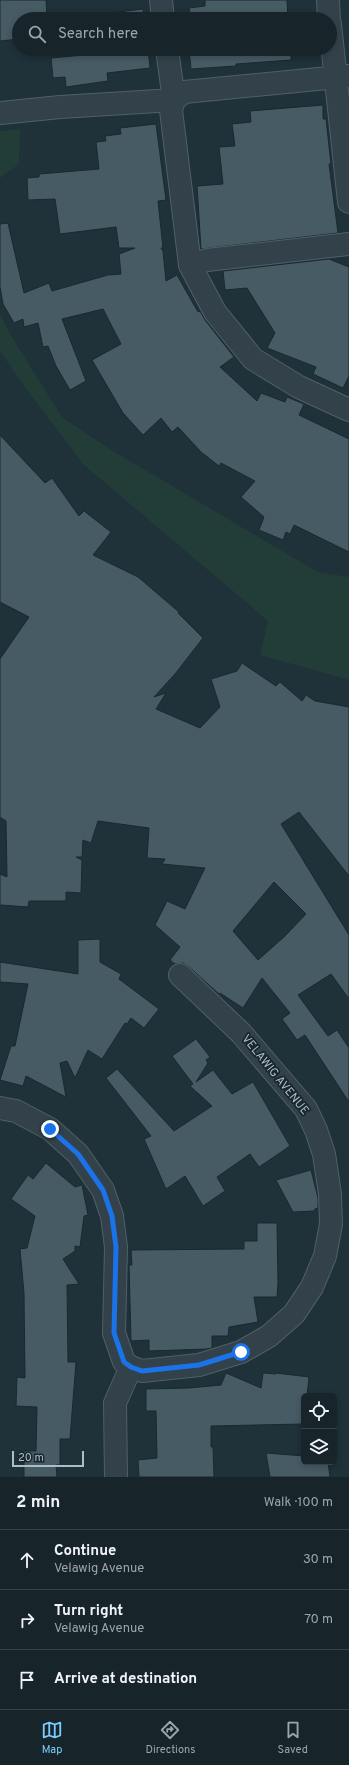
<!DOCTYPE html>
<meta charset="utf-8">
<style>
:root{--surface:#17252b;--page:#243137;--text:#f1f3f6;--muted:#9ea5a9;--line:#364247;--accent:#7acefe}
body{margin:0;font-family:Overpass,sans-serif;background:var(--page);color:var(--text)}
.controls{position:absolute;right:12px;bottom:12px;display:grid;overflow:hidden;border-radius:6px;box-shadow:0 2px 6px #0003}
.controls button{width:36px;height:36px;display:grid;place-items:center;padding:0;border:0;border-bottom:1px solid var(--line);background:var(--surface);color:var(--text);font:20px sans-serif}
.scale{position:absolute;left:12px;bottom:10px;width:72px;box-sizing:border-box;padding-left:4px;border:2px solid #adbdc6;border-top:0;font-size:11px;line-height:14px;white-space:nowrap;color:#adbdc6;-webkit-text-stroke:3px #18272e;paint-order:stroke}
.stop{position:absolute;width:12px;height:12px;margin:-9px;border:3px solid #1a73e8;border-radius:50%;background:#fff}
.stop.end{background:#1a73e8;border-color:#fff;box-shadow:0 1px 4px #0008}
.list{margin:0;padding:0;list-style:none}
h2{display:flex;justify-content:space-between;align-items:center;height:52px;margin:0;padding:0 16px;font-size:17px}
h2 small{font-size:13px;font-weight:400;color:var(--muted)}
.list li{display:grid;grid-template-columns:26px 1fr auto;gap:12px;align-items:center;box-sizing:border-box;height:60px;padding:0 16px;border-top:1px solid var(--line)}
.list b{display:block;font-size:15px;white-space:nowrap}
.list p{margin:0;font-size:13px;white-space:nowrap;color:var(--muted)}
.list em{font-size:13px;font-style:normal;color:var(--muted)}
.icon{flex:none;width:22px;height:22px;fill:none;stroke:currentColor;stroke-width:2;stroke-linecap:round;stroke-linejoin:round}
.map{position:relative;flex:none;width:349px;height:1477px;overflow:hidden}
.search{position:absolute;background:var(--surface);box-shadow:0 2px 6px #0003;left:12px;right:12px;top:12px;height:44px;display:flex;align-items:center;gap:10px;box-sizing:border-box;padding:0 14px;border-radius:22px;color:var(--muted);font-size:15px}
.sheet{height:232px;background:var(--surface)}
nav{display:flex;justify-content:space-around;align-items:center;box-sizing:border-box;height:56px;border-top:1px solid var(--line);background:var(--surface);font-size:11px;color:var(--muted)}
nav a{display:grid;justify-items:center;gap:2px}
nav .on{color:var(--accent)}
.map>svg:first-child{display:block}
</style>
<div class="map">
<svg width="349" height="1477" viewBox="0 0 349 1477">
<rect width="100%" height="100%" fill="#1f3139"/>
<path fill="#223c38" d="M20,129L19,164L0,178V131Z
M0,313L10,334L62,417L113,451L318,572L349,577V680L260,655L268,621L84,465L23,385L0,351Z"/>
<path fill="#475b65" stroke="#1a2930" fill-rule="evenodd" d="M0,0H46L47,19H19V39L0,41Z
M205,0H287L288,19H191L189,8L205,6Z
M143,9L144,19H111L110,13Z
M115,49H148L150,68L107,73L108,81L66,87L65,77L53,78L51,58L115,52Z
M189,49H291V60L236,64V66L191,69Z
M323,105V119H326L331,164H329L338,233L201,249L197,186L223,184L219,147L235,146L232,124L251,122L250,111Z
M156,124L166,200L158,201L163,248H161L163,251L166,281L177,275L198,312L200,311L205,320L234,357L220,367L257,401L261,393L285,402L287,397L304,404L299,415L349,439V552L294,525L290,534L286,532L283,540L259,530L264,517L241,497L255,481L221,463L219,466L201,452L178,427L172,432L161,418L143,435L123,413L92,360L121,344L103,309L62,319L86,381L70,390L56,366L48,346L43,347L38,323L24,327L23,319L14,323L3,304L0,287V224L8,223L24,293L49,283L52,291L108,275L121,274L119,254L135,248H119L116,227L60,234L55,199L28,200L27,178L39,177V174L99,169L96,142L106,141L105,136L121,134L120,128Z
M329,259L349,267V376L343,388L313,374L316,367L267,348L275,333L247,288L225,290L223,271Z
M0,435L45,483L52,478L79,516L84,511L111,532L93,555L138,577L179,612L178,613L203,638L175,674L154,697L166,693L156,709L200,728L220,707L211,679L237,671L242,663L276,686L280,682L302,701L306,695L315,701L349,707V876L299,812L281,824L349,935V999L331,974L298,995L328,1036L337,1030L349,1048V1102L305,1035L297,1040L282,1019L290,1013L262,978L243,1008L220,993L219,994L188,966L183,963L175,964L170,960L180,947L155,925L167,901L185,909L205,868L162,864L165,859L147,858L149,828L98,821L91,843L83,840L82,857H76L82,860L81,893L66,892V901H29L28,907L0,905V874L7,877L6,821L0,817V659L29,617L0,602ZM274,882L306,914L284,937L258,960L233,931Z
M100,939V962L121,974L119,979L159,1009L144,1028L131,1018L127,1024L125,1023L102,1059L88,1050L75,1078L67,1061L60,1063L66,1097L26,1076L23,1086L0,1080L11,1046H15L28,984L0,982V962L78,974V940Z
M196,1039L210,1057L206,1060L208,1063L196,1082L213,1070L232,1094L253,1082L290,1146L259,1167L250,1154L217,1177L225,1191L203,1206L185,1176L166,1189L144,1139L151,1136L106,1078L117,1069L174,1131L212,1106L190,1086L193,1084L172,1056Z
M46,1163L75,1187L82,1185L88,1215L84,1216L80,1247L75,1246V1251L63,1259L79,1284L67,1285L68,1362H76L70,1439H60V1465H56L57,1477H24V1451H36L37,1407L16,1406L17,1377L25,1378L24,1293L20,1249L27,1248L35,1216L11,1199L28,1175L33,1179Z
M311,1170L318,1198V1208L315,1209L314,1211L293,1212L276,1180Z
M257,1223H277L278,1283L277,1297H254L258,1322L229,1327L228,1336H212V1348L207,1349L149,1351V1340L131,1341L129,1265H132L131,1250L244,1249V1241H257Z
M226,1373L261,1388L263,1373L276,1374V1373L309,1377L307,1396H304L303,1424L211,1426V1447H213L214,1477H139L138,1460L157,1458L156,1411H146V1389L189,1388L221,1385Z
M266,1453L304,1456V1462H328L330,1477H270Z"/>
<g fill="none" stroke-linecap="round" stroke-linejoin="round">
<defs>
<path id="street" d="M161,0L163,19
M328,0L329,19
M330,24L349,202
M349,76L184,92L174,100L171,110L190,265L215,312L253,359L299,387L349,410
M0,113L60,107L174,100L167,49
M190,265L207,260L349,244
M0,1108L16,1111L50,1129L78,1154L103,1190L112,1216L116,1247L114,1333L124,1362L131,1367L142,1371L199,1365L241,1352L269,1336L294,1314L312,1287L325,1256L331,1224L330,1194L324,1154L316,1130L306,1109L241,1033L180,975
M116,1477L115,1403L131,1367"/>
</defs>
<use href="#street" stroke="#506067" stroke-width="24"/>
<use href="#street" stroke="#33424a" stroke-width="22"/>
</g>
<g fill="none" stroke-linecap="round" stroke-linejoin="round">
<path stroke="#1a73e8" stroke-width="5" d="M50,1129L78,1154L103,1190L112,1216L116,1247L114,1333L124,1362L131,1367L142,1371L199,1365L241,1352"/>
</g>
<g text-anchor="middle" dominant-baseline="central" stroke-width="3.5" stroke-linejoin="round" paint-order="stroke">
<g font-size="12" fill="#adbdc6" stroke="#18272e">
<text transform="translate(275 1075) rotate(51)">VELAWIG AVENUE</text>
</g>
</g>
</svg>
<div class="controls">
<button><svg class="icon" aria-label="locate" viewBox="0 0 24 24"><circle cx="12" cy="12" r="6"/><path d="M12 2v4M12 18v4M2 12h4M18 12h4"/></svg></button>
<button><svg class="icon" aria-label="layers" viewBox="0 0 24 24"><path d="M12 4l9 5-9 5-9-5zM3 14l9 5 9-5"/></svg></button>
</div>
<div class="scale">20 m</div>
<div class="stop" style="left:241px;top:1352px"></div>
<div class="stop end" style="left:50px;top:1129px"></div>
<div class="search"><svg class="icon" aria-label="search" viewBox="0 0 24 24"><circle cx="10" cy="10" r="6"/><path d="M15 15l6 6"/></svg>Search here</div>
</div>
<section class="sheet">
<h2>2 min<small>Walk · 100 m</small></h2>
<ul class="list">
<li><svg class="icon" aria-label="ahead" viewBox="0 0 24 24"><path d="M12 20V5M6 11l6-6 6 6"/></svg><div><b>Continue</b><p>Velawig Avenue</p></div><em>30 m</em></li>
<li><svg class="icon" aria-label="right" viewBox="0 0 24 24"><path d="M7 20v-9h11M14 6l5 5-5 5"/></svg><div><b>Turn right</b><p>Velawig Avenue</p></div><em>70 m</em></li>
<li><svg class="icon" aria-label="arrive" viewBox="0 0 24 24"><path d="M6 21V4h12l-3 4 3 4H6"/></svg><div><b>Arrive at destination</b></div></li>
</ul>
</section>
<nav>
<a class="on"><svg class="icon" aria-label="map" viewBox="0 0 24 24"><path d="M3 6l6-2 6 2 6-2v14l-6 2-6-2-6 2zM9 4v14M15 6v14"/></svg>Map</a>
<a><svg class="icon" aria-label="directions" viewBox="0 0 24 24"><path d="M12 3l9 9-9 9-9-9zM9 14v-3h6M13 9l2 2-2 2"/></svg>Directions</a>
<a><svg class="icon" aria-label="saved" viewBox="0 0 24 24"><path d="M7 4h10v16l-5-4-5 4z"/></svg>Saved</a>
</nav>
